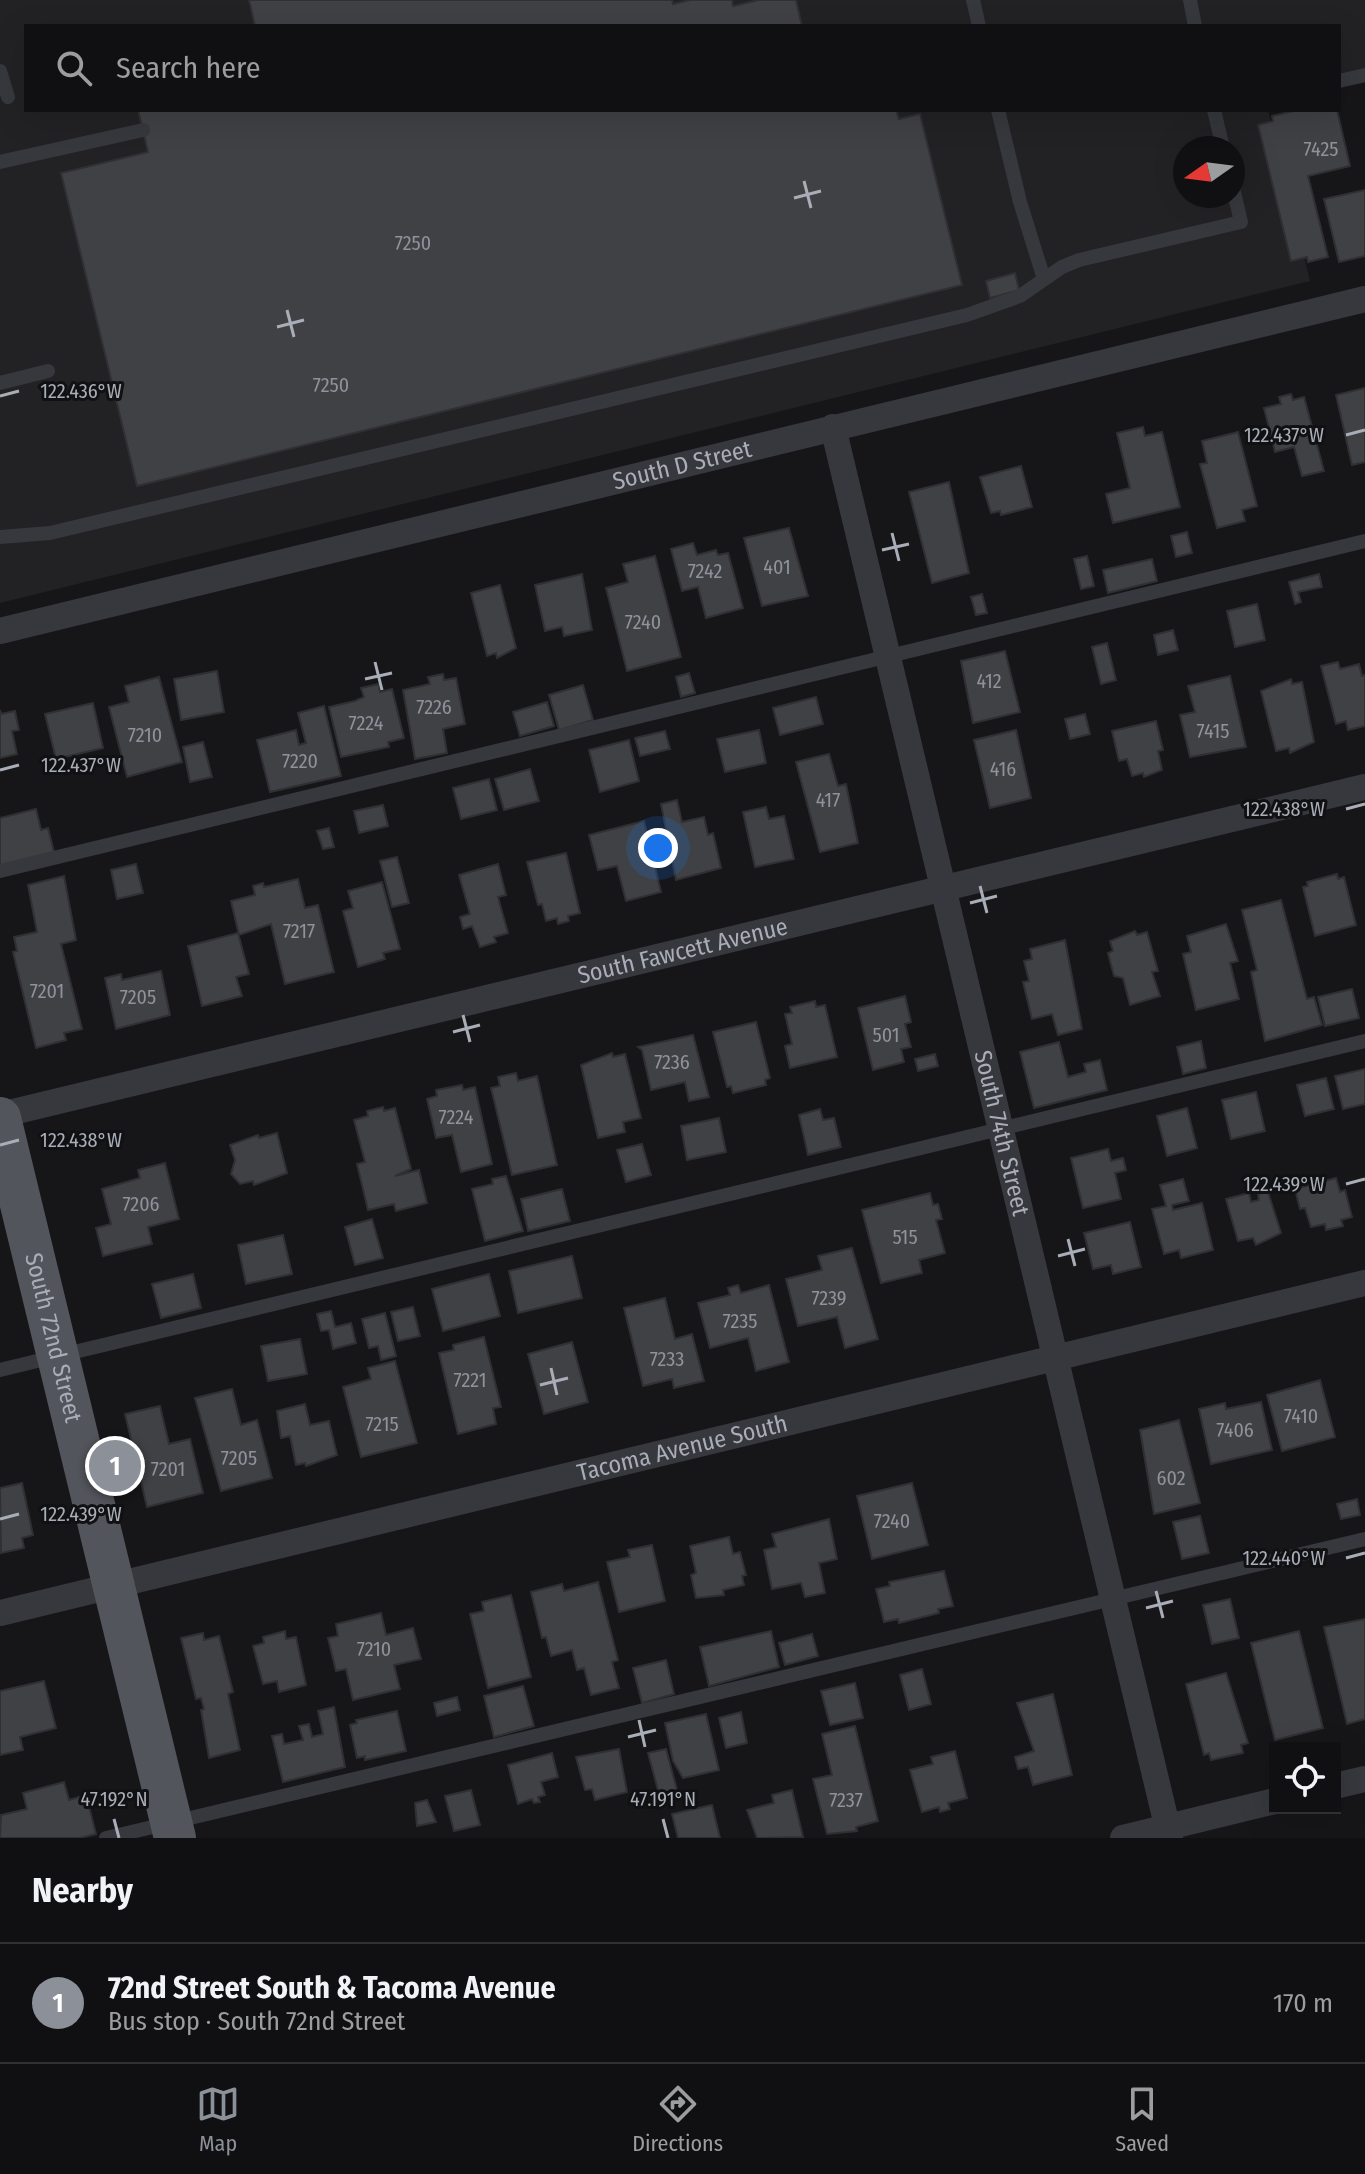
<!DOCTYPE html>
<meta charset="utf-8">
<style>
:root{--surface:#101012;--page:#19191b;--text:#f1f3f6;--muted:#9c9d9f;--line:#303032;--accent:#8c9099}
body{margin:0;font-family:"Fira Sans Condensed",sans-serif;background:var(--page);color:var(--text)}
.controls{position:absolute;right:24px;bottom:24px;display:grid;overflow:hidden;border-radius:0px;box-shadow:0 8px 32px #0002}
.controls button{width:72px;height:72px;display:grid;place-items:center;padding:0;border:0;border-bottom:2px solid var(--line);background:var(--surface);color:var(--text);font:40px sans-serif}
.compass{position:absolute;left:1173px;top:136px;width:72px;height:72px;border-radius:50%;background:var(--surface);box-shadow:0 8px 32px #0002;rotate:256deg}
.you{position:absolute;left:658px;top:848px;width:28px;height:28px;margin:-20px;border:6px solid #fff;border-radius:50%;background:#1a73e8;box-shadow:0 0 0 12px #1a73e833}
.badge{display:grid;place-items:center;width:52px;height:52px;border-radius:50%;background:var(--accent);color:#fff;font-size:26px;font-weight:700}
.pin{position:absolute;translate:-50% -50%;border:4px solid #fff;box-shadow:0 2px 8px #0006}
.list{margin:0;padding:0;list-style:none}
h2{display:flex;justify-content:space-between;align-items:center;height:104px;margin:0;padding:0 32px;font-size:34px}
h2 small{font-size:26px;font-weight:400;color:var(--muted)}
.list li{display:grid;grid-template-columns:52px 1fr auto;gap:24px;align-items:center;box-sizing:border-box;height:120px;padding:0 32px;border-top:2px solid var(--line)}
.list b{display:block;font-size:30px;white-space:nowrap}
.list p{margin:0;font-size:26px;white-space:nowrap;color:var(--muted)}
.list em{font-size:26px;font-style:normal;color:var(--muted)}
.icon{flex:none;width:44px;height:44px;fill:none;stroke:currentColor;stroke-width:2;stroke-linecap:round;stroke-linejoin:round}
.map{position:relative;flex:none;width:1365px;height:1838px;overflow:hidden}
.search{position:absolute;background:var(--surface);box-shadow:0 8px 32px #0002;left:24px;right:24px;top:24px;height:88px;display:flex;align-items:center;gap:20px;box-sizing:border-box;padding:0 28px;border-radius:0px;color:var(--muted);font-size:30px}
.sheet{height:224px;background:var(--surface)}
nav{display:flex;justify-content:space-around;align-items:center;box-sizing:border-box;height:112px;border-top:2px solid var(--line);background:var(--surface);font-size:22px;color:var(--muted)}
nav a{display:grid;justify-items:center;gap:4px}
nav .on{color:var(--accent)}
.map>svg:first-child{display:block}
</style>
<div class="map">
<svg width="1365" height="1838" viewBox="0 0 1365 1838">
<rect width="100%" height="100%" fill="#161618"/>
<path fill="#222225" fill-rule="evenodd" d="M0,0H1365V69L1339,75V26H26V110H1268L1310,281L0,603ZM1185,148H1233V196H1185Z"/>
<path fill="#404145" stroke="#303034" stroke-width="2" d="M249,0H672L673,4L690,0H732L733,6L759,0H796L802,26H255Z
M138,110H896L899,119L920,114L962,285L137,486L61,173L148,152Z
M1298,110H1337L1350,166L1308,176L1328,257L1308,262L1307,257L1291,261L1258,125L1273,121L1272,116Z
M1365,190V256L1339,262L1324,199Z
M1015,273L1019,290L990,298L986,281Z
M1365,388V462L1352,465L1336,395Z
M1291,394L1293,400L1304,397L1324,471L1302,476L1294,447L1275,452L1264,408L1281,404L1279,397Z
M1143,427L1145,436L1162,432L1180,507L1113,523L1106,494L1130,488L1117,433Z
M1238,432L1257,506L1242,510L1245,521L1217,528L1200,464L1207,463L1202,441Z
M1021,466L1032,507L1001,515L1000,511L991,513L980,477Z
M949,482L969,573L932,583L909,492Z
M789,528L808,596L762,606L744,538Z
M1187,532L1192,553L1176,557L1171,536Z
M693,543L697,555L716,550L718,555L728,553L743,608L706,618L698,587L682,591L671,549Z
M655,556L681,657L627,671L606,588L628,582L623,564Z
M1087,556L1094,586L1081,589L1074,559Z
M1152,559L1157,581L1108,593L1103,570Z
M582,574L592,630L564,636L562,627L545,631L535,585Z
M1319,574L1322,587L1298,592L1301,602L1295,604L1289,582Z
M500,585L516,648L497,658L496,653L487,656L471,593Z
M982,594L987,613L976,615L971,597Z
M1257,604L1265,640L1235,647L1227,611Z
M1173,630L1178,650L1158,655L1154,635Z
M1107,643L1116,680L1101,684L1092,647Z
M1005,651L1020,712L973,723L961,661Z
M1338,662L1340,669L1359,664L1362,676L1365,675V726L1348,730L1346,721L1336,724L1321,666Z
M217,671L224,712L181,720L174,679Z
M689,673L695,693L681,697L676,677Z
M443,674L444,680L456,678L465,724L443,729L447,753L415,759L403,690L430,684L428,677Z
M1230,676L1246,747L1190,757L1180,715L1195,712L1188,686Z
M159,677L182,762L127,777L109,707L129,702L125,686Z
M1291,679L1292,684L1302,682L1314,742L1290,753L1289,748L1276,751L1261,691Z
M379,684L380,692L392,689L404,738L388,742L389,747L341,757L329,707L355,701L364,697L361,688Z
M583,685L593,720L559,730L549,695Z
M816,697L823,724L780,735L773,708Z
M547,702L554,726L520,736L513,712Z
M93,703L103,748L56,759L45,714Z
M324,706L341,776L270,792L257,740L296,730L299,745L306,743L298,713Z
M0,710L1,714L15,711L19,730L12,731L17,754L0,758Z
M1085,714L1090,734L1070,739L1065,719Z
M1156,721L1163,750L1158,751L1162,770L1144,777L1143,773L1132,776L1127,759L1119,761L1112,731Z
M759,730L766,763L725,772L717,739Z
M1016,730L1031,798L990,808L974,740Z
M665,731L670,749L640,756L635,738Z
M629,740L639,781L600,792L589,750Z
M203,742L212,777L190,782L183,747Z
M829,754L838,786L846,784L858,843L820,852L796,762Z
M530,769L539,801L504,810L495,779Z
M489,779L497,810L461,819L453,788Z
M677,800L682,822L704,817L708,835L713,833L721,868L676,880L661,804Z
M383,805L388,826L359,833L354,811Z
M766,807L769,819L784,816L794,859L755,867L743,812Z
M36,809L41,830L48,828L54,852L0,866V818Z
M644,821L661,892L626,901L617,866L598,870L589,835Z
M329,828L334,847L323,849L317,831Z
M566,853L580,913L568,916L569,921L558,924L557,918L546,921L542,904L538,905L527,862Z
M397,857L409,903L392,907L380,861Z
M136,864L143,893L117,899L111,870Z
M498,864L506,895L498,897L508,933L494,937L496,942L480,947L472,926L463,929L460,917L470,914L459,875Z
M1337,874L1338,879L1344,877L1356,925L1315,936L1303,887L1308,886L1307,882Z
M64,876L76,940L61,944L82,1029L64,1033L66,1040L36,1048L13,952L17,951L14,937L37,932L28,885Z
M298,879L305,908L318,905L334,972L285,984L271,924L239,935L231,901L255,895L253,886L263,883L264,887Z
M382,882L400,949L383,953L385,959L358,967L343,911L353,908L348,891Z
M1281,900L1307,999L1314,997L1322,1025L1265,1041L1251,972L1257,970L1242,910Z
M1226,924L1238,961L1230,963L1239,999L1196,1010L1183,954L1191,952L1187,936Z
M1135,931L1137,935L1147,932L1158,971L1152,972L1160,996L1130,1005L1123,978L1114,976L1108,953L1113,951L1110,941Z
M238,933L249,974L236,977L242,996L202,1006L188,946Z
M1065,940L1082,1029L1058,1035L1052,1014L1032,1019L1023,982L1029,981L1024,961L1032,959L1030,949Z
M161,971L170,1015L116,1029L105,978L121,974L122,980Z
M1352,989L1359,1018L1325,1026L1318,997Z
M905,996L911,1022L905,1024L911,1047L901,1049L904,1062L873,1070L858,1008Z
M815,1001L816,1007L825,1005L837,1057L790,1068L785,1046L792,1044L785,1014L792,1013L790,1007Z
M756,1022L770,1078L765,1080L766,1085L733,1093L731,1086L727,1087L713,1032Z
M693,1035L709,1097L689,1101L685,1082L651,1090L642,1050L638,1047Z
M1201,1041L1206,1068L1183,1074L1177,1047Z
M1059,1042L1068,1077L1086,1072L1084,1064L1100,1060L1107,1090L1034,1108L1020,1052Z
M612,1053L613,1057L625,1054L641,1118L623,1122L625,1132L598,1138L581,1065Z
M935,1054L938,1066L918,1071L915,1059Z
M1365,1069V1104L1343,1109L1335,1076Z
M516,1073L518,1081L537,1076L557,1165L512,1175L491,1088L500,1086L498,1077Z
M1326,1078L1334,1109L1305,1116L1297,1085Z
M462,1085L463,1090L475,1087L492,1164L461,1172L452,1135L436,1138L427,1099L437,1096L436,1090Z
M1256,1092L1265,1131L1231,1139L1222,1100Z
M383,1107L384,1111L395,1108L411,1169L395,1176L419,1170L427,1203L396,1211L394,1204L368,1210L357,1164L365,1162L354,1120L368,1116L367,1111Z
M1187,1108L1197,1148L1167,1156L1157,1116Z
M820,1109L823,1120L834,1118L841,1147L808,1155L799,1115Z
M719,1118L726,1152L687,1160L681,1126Z
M277,1133L287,1173L254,1185L253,1181L240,1184L231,1174L235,1160L230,1145L258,1135L259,1138Z
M642,1144L651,1175L626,1182L617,1150Z
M1108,1149L1111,1161L1123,1158L1126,1170L1115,1173L1121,1199L1083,1208L1071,1158Z
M165,1163L179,1219L148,1227L152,1244L103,1256L96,1228L111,1224L102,1189L140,1178L138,1170Z
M506,1176L523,1231L485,1241L472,1189L493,1184L492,1179Z
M1336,1178L1340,1192L1345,1190L1352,1217L1341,1220L1343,1226L1326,1230L1325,1224L1311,1227L1305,1208L1300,1209L1295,1189Z
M1183,1179L1189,1201L1172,1205L1173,1210L1202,1203L1213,1250L1181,1258L1179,1250L1164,1254L1152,1209L1166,1206L1160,1185Z
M562,1189L570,1221L528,1231L521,1199Z
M1268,1192L1281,1233L1256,1245L1253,1238L1238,1241L1226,1199L1249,1193L1251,1202L1259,1200L1258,1194Z
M930,1193L933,1205L938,1204L942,1219L936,1220L945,1253L919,1260L922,1273L881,1283L862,1210Z
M372,1219L383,1258L355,1265L345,1227Z
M1130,1222L1141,1267L1113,1274L1111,1265L1093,1269L1084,1233Z
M283,1235L292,1274L246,1284L238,1245Z
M852,1248L878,1339L845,1348L837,1317L798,1326L786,1279L822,1270L818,1256Z
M572,1256L582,1298L518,1313L509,1271Z
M193,1274L201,1308L161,1318L152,1284Z
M489,1274L500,1316L443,1331L432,1289Z
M738,1285L741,1293L769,1285L789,1362L756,1371L748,1338L710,1348L698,1303L730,1295L728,1288Z
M665,1298L675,1339L692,1334L704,1381L674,1388L672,1379L643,1386L624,1308Z
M413,1307L420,1336L398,1341L391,1312Z
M331,1311L335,1327L351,1323L356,1343L333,1349L329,1330L321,1331L317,1314Z
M385,1313L396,1356L381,1360L378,1346L369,1348L362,1319Z
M484,1337L501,1407L493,1408L496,1424L458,1434L439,1353L454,1350L453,1345Z
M300,1339L307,1374L268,1381L261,1346Z
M572,1342L588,1402L544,1414L528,1354Z
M395,1361L417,1443L361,1457L343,1387L371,1379L368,1368Z
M1320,1380L1335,1437L1282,1451L1267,1395Z
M232,1389L241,1425L257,1420L272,1478L221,1491L195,1398Z
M1261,1402L1272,1450L1211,1464L1199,1409L1225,1403L1226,1409Z
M305,1404L310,1425L329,1421L337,1455L306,1466L305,1463L296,1465L290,1436L281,1438L277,1411Z
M160,1406L169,1444L190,1439L203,1493L147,1507L125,1414Z
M1179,1420L1200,1503L1154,1514L1140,1430Z
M22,1483L33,1535L22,1538L24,1548L1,1553L0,1488Z
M912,1483L928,1545L872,1559L857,1496Z
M1357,1499L1360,1515L1341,1519L1337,1504Z
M1200,1516L1209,1553L1182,1559L1173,1522Z
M829,1519L837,1559L819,1563L825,1593L805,1597L801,1583L772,1589L764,1550L776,1547L772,1534Z
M729,1537L733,1554L740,1552L746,1575L742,1576L744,1585L723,1590L724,1595L696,1598L691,1575L696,1573L690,1546Z
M652,1545L665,1601L619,1612L607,1562L630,1557L628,1550Z
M944,1571L953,1606L938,1609L939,1613L899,1623L898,1619L884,1622L876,1589L890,1586L889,1582Z
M598,1582L618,1660L612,1662L619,1688L591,1695L584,1668L577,1670L572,1650L551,1656L546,1637L542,1638L531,1592L562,1584L564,1591Z
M511,1595L531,1677L488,1688L470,1614L484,1611L482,1602Z
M1230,1599L1239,1638L1212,1644L1203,1605Z
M381,1613L386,1635L413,1628L421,1659L394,1665L400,1689L353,1700L346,1669L336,1671L328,1638L338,1636L336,1624Z
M1365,1619V1719L1347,1724L1324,1627Z
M285,1631L286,1639L296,1637L306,1685L279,1692L277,1681L263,1684L253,1646L264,1643L263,1637Z
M771,1631L779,1667L709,1686L700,1647Z
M1299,1631L1323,1728L1275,1740L1251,1643Z
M203,1633L204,1640L219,1636L233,1692L228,1694L240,1750L209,1758L201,1710L204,1709L201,1698L196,1699L181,1638Z
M812,1634L818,1656L785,1665L779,1643Z
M666,1660L674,1694L642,1703L633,1668Z
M922,1669L931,1704L909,1710L900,1675Z
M1226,1673L1248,1743L1241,1745L1243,1753L1211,1760L1209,1753L1204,1755L1186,1684Z
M44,1681L56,1728L20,1737L23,1750L0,1755V1691Z
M855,1683L863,1718L830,1725L821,1691Z
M523,1686L534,1726L494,1737L484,1696Z
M1053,1694L1072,1775L1033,1785L1028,1767L1018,1769L1015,1757L1034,1751L1017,1703Z
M457,1697L460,1710L437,1716L434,1703Z
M334,1707L345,1767L283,1782L272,1736L282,1734L284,1744L303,1740L299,1726L309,1724L312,1737L323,1734L318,1711Z
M397,1711L406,1751L365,1760V1756L357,1758L350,1725L357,1723L356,1720Z
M741,1712L747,1743L726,1748L719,1718Z
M706,1714L719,1770L683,1778L673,1761L665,1723Z
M855,1726L878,1821L856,1827L857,1831L827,1834L813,1779L832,1775L822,1734Z
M619,1749L627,1792L595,1800L592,1789L585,1790L576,1757Z
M666,1749L677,1790L659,1794L648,1753Z
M955,1751L967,1798L948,1803L950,1809L940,1812L939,1807L922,1812L910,1770L933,1764L931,1757Z
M552,1753L558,1777L541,1782L545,1795L538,1797L540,1802L534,1803L532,1799L518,1804L508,1765Z
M64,1782L69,1800L86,1795L96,1834L80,1838H0L1,1815L27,1809L23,1793Z
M471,1790L480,1825L454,1831L445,1796Z
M792,1790L803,1837L757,1838L747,1810L774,1803L772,1795Z
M427,1800L436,1822L417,1826L415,1803Z
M712,1805L720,1838H678L672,1814Z"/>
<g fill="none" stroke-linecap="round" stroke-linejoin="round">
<path stroke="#37383d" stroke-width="14" d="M973,0L979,26
M1190,0L1195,26
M0,71L8,97
M1339,81L1365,75
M998,110L1020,202L1044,279
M1214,110L1223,148
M0,162L143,130
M0,383L48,371
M0,537L50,533L967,315L1020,296L1062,267L1079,260L1241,222L1233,188
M0,871L1365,541
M0,1370L1365,1041
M106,1838L1365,1539"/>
<g stroke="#37383d" stroke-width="26">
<path id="s1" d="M833,427L1170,1838"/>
<path id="s2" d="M0,631L1365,299"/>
<path id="s3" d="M0,1115L1365,787"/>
<path id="s4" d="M0,1613L1365,1283"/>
<path d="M1335,1786L1365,1779"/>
<path d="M1123,1838L1275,1801"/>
</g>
<path stroke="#53555c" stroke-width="42" id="s5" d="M0,1118L175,1838"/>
</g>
<path fill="none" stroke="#a8adb8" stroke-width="3" d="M804,181L811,208M794,198L821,191M287,310L294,337M277,327L304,320M0,396L19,391M1346,435L1365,430M892,533L899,561M882,550L909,544M375,662L382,690M365,679L392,673M0,770L19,765M1346,809L1365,804M980,886L987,913M970,903L997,896M463,1015L470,1042M453,1032L480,1025M0,1145L19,1140M1346,1184L1365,1179M1068,1239L1075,1266M1058,1256L1085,1249M551,1368L557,1395M540,1385L568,1378M0,1519L19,1514M1346,1558L1365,1553M1156,1591L1163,1618M1146,1608L1173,1601M639,1720L645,1747M628,1737L656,1730M114,1819L119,1838M663,1819L668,1838"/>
<g text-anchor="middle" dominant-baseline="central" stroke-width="6" stroke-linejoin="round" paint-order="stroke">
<g font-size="20" fill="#8e929b">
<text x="1321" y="149">7425</text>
<text x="413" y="243">7250</text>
<text x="331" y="385">7250</text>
<text x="777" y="567">401</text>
<text x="705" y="571">7242</text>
<text x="643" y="622">7240</text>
<text x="989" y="681">412</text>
<text x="434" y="707">7226</text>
<text x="366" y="723">7224</text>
<text x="1213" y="731">7415</text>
<text x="145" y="735">7210</text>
<text x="300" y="761">7220</text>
<text x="1003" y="769">416</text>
<text x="828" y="800">417</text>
<text x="299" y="931">7217</text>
<text x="47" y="991">7201</text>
<text x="138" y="997">7205</text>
<text x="886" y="1035">501</text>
<text x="672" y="1062">7236</text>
<text x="456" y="1117">7224</text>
<text x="141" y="1204">7206</text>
<text x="905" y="1237">515</text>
<text x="829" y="1298">7239</text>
<text x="740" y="1321">7235</text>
<text x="667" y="1359">7233</text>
<text x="470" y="1380">7221</text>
<text x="1301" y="1416">7410</text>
<text x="382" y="1424">7215</text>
<text x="1235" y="1430">7406</text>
<text x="239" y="1458">7205</text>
<text x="168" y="1469">7201</text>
<text x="1171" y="1478">602</text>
<text x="892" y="1521">7240</text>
<text x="374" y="1649">7210</text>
<text x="846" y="1800">7237</text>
</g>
<g font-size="24" fill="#a8adb8" stroke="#111113">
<text stroke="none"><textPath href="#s2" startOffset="702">South D Street</textPath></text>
<text stroke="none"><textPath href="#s3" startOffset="702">South Fawcett Avenue</textPath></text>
<text stroke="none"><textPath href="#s1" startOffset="726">South 74th Street</textPath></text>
<text stroke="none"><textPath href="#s5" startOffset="226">South 72nd Street</textPath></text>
<text stroke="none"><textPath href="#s4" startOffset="702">Tacoma Avenue South</textPath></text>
</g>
</g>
<g font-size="20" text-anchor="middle" fill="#a8adb8" stroke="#111113" stroke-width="6" stroke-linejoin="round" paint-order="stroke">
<text x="81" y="398">122.436°W</text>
<text x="1284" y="442">122.437°W</text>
<text x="81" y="772">122.437°W</text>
<text x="1284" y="816">122.438°W</text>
<text x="81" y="1147">122.438°W</text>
<text x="1284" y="1191">122.439°W</text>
<text x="81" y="1521">122.439°W</text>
<text x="1284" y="1565">122.440°W</text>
<text x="114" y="1806">47.192°N</text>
<text x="663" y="1806">47.191°N</text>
</g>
</svg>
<div class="controls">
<button><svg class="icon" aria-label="locate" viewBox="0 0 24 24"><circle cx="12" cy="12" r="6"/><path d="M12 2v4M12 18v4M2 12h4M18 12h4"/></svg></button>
</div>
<svg class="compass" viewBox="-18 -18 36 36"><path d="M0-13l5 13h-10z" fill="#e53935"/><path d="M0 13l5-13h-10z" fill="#9c9d9f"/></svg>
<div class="you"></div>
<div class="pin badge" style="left:115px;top:1466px">1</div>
<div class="search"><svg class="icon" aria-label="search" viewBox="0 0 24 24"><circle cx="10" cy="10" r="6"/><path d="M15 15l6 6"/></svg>Search here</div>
</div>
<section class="sheet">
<h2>Nearby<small></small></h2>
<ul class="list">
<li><span class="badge">1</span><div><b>72nd Street South &amp; Tacoma Avenue</b><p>Bus stop · South 72nd Street</p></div><em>170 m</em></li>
</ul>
</section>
<nav>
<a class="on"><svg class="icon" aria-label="map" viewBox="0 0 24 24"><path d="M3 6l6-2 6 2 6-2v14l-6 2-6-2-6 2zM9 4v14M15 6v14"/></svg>Map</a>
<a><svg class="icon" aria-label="directions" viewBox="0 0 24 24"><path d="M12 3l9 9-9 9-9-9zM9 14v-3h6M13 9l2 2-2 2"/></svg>Directions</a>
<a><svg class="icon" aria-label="saved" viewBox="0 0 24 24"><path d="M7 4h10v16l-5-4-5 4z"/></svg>Saved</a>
</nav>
